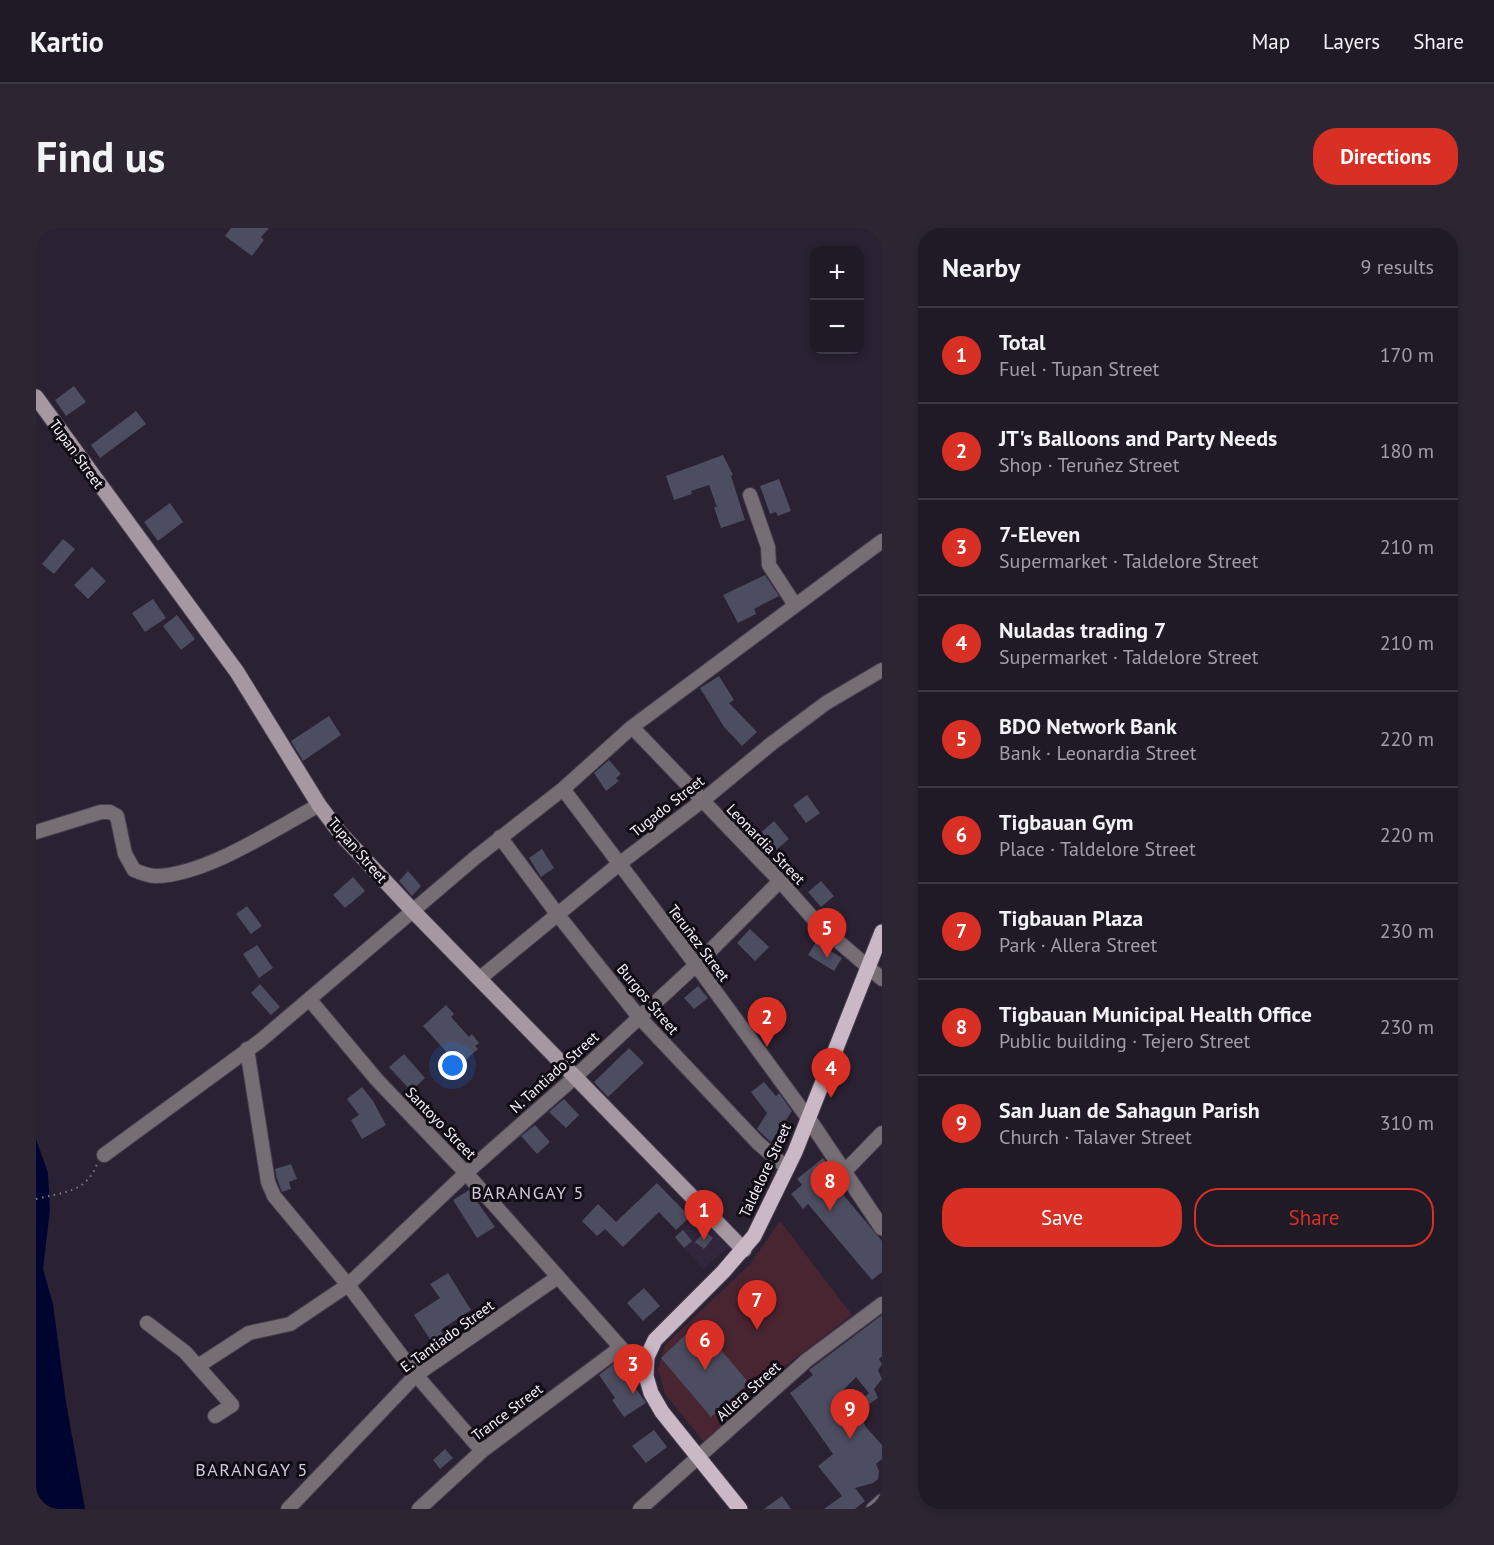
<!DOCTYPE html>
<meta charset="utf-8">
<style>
:root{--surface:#201926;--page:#2d2632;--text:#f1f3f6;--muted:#a2a0a7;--line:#3d3843;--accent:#d93025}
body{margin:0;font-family:"PT Sans",sans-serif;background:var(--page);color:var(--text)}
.controls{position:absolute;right:18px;top:18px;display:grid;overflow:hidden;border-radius:12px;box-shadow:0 3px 9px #0003}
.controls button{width:54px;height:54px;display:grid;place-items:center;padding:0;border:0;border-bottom:2px solid var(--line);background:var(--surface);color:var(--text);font:30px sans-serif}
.you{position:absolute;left:417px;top:838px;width:21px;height:21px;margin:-15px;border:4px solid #fff;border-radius:50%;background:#1a73e8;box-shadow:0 0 0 9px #1a73e833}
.badge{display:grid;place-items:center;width:39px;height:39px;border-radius:50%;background:var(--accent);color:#fff;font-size:20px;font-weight:700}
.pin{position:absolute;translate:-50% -50px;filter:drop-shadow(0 2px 3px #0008)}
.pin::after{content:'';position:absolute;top:32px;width:21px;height:18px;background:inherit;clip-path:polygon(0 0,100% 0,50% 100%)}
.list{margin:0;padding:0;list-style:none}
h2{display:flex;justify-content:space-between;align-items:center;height:78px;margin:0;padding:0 24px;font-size:26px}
h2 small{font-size:20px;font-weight:400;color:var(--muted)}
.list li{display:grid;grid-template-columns:39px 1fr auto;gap:18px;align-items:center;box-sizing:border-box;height:96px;padding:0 24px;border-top:2px solid var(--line)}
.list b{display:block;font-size:22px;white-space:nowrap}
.list p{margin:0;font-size:20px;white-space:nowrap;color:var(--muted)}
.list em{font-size:20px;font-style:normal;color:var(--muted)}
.actions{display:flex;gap:12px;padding:18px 24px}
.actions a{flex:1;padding:14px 0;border:2px solid var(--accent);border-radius:24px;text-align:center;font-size:21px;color:var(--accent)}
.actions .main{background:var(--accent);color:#fff}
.map{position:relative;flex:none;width:846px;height:1281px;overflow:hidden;border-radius:24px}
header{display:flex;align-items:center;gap:36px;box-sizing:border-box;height:84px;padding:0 30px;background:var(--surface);border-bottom:2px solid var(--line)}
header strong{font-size:28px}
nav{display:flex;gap:33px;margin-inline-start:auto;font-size:21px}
.intro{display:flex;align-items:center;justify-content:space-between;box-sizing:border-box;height:144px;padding:0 36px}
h1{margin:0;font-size:42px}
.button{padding:15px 27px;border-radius:24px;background:var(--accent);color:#fff;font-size:21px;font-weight:700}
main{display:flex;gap:36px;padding:0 36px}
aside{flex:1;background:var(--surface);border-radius:24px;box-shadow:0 3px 9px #0003}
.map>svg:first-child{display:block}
</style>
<header>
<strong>Kartio</strong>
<nav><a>Map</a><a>Layers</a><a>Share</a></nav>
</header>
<div class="intro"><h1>Find us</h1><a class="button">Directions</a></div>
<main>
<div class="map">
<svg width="846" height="1281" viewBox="0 0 846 1281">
<rect width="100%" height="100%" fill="#2a2132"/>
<path fill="#32263d" d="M662,986L692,1019L667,1041L638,1009Z"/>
<path fill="#492532" d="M744,993L816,1087L741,1144L668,1214L629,1166L622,1142L629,1117L714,1036Z"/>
<path fill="#000430" d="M0,911L12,945L14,982L7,1041L17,1076L30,1174L49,1281H0Z"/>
<path fill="#4c4d61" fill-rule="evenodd" d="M195,0H233L225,9L228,12L216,28L189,8Z
M38,158L50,174L30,188L19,172Z
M100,183L110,196L64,230L55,217Z
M687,227L697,247L695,248L709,292L685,300L678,279H681L673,257L655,263L656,266L638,272L630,248Z
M743,251L755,283L742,288L740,284L734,286L724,258Z
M134,275L147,294L122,313L108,294Z
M27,311L39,321L18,346L6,336Z
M56,339L70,353L52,371L38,357Z
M729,347L743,368L718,381L720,386L702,395L687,367Z
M117,371L130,390L109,404L96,385Z
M141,387L159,411L145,422L127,398Z
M683,448L698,472L693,475L721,504L706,518L688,499L664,460Z
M293,488L305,507L267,533L255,513Z
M573,532L585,546L580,550L583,553L570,563L558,545Z
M771,567L784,585L770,595L757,577Z
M738,593L753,611L734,627L719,610Z
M506,621L518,640L505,649L493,630Z
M372,643L385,658L376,668L363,653Z
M317,649L329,663L309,680L297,667Z
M785,653L798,668L785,679L772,664Z
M211,678L226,698L215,706L200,686Z
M714,701L733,719L719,733L701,715Z
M780,714L806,730L798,743L772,727Z
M221,717L237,740L223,750L207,726Z
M224,756L244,779L235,787L215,765Z
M662,758L672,770L658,781L648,770Z
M410,777L418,786L415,789L433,809L436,806L443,815L439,818L442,821L423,838L387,798Z
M593,820L608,835L572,869L558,854Z
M368,826L389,850L375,863L353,839Z
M728,854L740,868L743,865L756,883L735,914L721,901L731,885L715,864Z
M326,859L337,873L350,897L326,911L315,892L323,887L311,871Z
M528,871L543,887L530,900L513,884Z
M499,897L514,914L501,926L485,908Z
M787,930L799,947L794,951L846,1013V1044L836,1052L772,976L767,981L755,966L766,957L761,951Z
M255,936L261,951L253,954L255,961L246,964L241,951L239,941Z
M621,955L654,989L640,1002L623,984L587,1019L569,1001L561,1008L546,993L562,976L580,994Z
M433,962L459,999L441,1010L417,972Z
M647,1002L656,1013L648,1020L639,1009Z
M669,1003L677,1010L668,1021L659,1014Z
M412,1045L435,1082L409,1099L405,1102L407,1106L396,1114L378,1087L404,1070L394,1056Z
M608,1060L624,1078L607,1093L591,1075Z
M846,1087V1128L843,1131L846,1136L842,1142L846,1151L838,1161L842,1170L821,1184L830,1199L846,1217V1231L840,1236L843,1243L842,1251L837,1255L819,1260L829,1273L819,1281H788L806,1268L782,1238L797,1226L754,1165L777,1147L773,1142L777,1139ZM820,1149L833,1165L818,1178L807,1162Z
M662,1095L713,1155L675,1189L625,1130Z
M581,1133L610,1175L588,1189L576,1172L579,1170L563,1147Z
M618,1202L631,1219L610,1235L596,1218Z
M409,1221L417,1230L404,1241L397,1232Z
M746,1268L755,1281H728Z"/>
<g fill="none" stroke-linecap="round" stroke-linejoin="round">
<defs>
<path id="minor" d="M714,267L732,319L733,337L759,377
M596,499L744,653L782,696L846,751
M527,561L660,737L772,890
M0,604L65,584H74L81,588L89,626L98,642C105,645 112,648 120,648C170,647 239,601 283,577
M464,609L522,687L603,789L722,915L751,940
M443,751L583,636L666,573L735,516L790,475L846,442
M274,772L341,852L430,945L610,1148
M211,821L232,954L238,968L312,1057L380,1147L446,1223
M68,927L224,813L440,629L527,561L596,499L846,313
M808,944L846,905
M111,1095L149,1124L196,1177L179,1188
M162,1138L213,1105L254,1096L312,1057L430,945L539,849L660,737L744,653
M252,1281L380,1147L522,1049
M383,1281L446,1223L584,1120
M604,1281L771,1132L846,1076
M837,1281L846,1273"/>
<path id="tertiary" d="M772,890L846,1000"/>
<path id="secondary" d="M0,169L201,444L283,577L304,605L378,684L708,1022"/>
<path id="primary" d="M704,1281L626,1184L615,1165L610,1148L611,1129L619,1112L687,1044L718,1008L759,924L846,704"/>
</defs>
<use href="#minor" stroke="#473e4f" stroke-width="16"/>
<use href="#tertiary" stroke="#473e4f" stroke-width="17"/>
<use href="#secondary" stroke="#473e4f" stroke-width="17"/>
<use href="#primary" stroke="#473e4f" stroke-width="17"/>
<path stroke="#837b8a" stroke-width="2" stroke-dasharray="1.5 4.5" stroke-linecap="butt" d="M0,971C27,964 50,965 61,936"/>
<use href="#minor" stroke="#776e75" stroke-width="14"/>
<use href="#tertiary" stroke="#776e75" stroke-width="15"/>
<use href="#secondary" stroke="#a698a3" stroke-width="15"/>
<use href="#primary" stroke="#cbb8c7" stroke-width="15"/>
</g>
<g text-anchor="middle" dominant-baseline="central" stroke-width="6" stroke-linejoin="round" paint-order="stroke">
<g font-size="15" fill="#f8f2fe" stroke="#100c14">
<text transform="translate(41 226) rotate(54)">Tupan Street</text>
<text transform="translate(631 578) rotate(-38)">Tugado Street</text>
<text transform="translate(730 616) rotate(46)">Leonardia Street</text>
<text transform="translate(322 622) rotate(49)">Tupan Street</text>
<text transform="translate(663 715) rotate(53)">Teruñez Street</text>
<text transform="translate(612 771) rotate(50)">Burgos Street</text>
<text transform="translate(518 844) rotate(-42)">N. Tantiado Street</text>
<text transform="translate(405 895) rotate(46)">Santoyo Street</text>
<text transform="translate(729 942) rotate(-65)">Taldelore Street</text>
<text transform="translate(411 1108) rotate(-36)">E. Tantiado Street</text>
<text transform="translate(712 1163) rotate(-42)">Allera Street</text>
<text transform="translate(471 1184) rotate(-37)">Trance Street</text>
</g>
<g font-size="18" letter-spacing="1.5" fill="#d3c8de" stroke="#100c14">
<text x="492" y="964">BARANGAY 5</text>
<text x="216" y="1241">BARANGAY 5</text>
</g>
</g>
</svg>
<div class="controls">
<button>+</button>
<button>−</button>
</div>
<div class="you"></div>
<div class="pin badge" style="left:668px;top:1012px">1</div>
<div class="pin badge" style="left:731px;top:819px">2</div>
<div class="pin badge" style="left:597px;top:1166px">3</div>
<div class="pin badge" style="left:795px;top:870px">4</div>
<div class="pin badge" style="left:791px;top:730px">5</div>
<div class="pin badge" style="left:669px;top:1142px">6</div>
<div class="pin badge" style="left:721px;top:1102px">7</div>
<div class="pin badge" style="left:794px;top:983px">8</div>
<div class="pin badge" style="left:814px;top:1211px">9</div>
</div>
<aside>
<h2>Nearby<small>9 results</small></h2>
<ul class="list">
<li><span class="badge">1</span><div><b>Total</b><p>Fuel · Tupan Street</p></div><em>170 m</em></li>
<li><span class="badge">2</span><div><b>JT's Balloons and Party Needs</b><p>Shop · Teruñez Street</p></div><em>180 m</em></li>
<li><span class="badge">3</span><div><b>7-Eleven</b><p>Supermarket · Taldelore Street</p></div><em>210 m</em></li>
<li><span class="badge">4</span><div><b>Nuladas trading 7</b><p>Supermarket · Taldelore Street</p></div><em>210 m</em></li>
<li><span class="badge">5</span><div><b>BDO Network Bank</b><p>Bank · Leonardia Street</p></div><em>220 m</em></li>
<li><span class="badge">6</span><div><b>Tigbauan Gym</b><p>Place · Taldelore Street</p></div><em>220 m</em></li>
<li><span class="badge">7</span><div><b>Tigbauan Plaza</b><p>Park · Allera Street</p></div><em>230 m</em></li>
<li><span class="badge">8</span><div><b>Tigbauan Municipal Health Office</b><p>Public building · Tejero Street</p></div><em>230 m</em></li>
<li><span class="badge">9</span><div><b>San Juan de Sahagun Parish</b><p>Church · Talaver Street</p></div><em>310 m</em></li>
</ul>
<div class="actions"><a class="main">Save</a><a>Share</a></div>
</aside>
</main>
